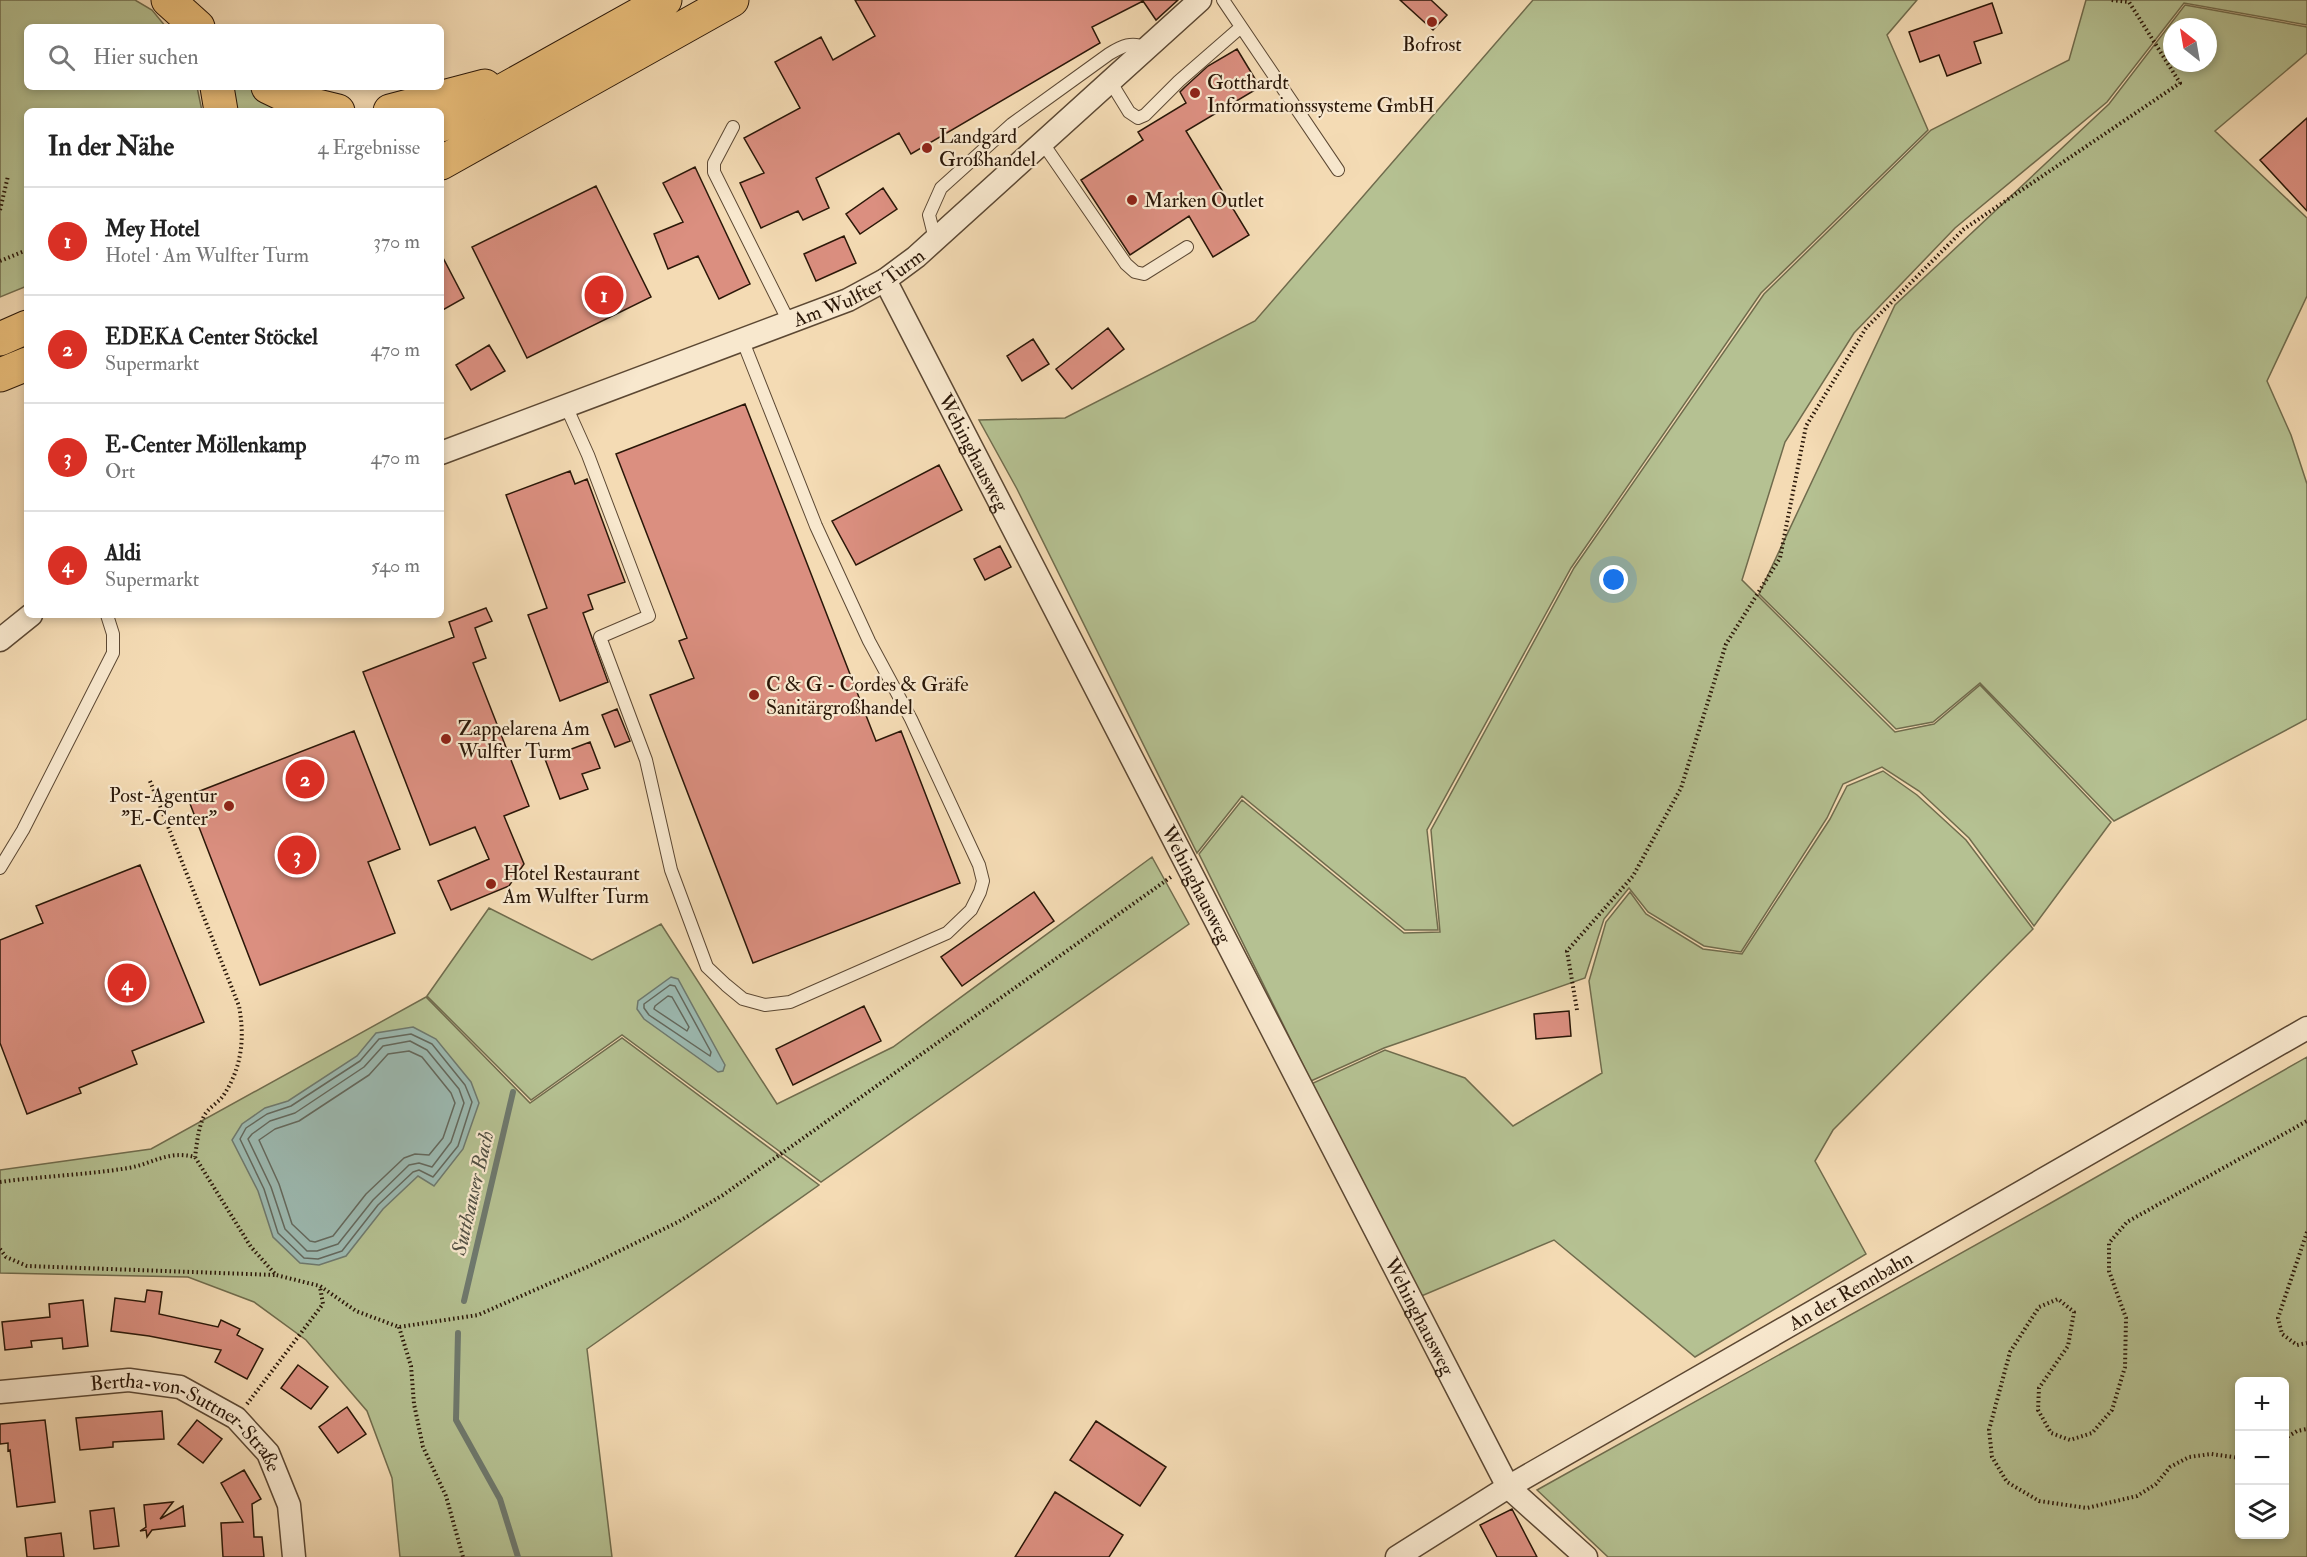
<!DOCTYPE html>
<html lang="de">
<meta charset="utf-8">
<style>
:root{--surface:#fff;--page:#f6f6f6;--text:#222;--muted:#767676;--line:#e0e0e0;--accent:#d93025}
body{margin:0;font-family:"IM FELL Double Pica",serif;background:var(--page);color:var(--text)}
.controls{position:absolute;right:18px;bottom:18px;display:grid;overflow:hidden;border-radius:9px;box-shadow:0 3px 9px #0003}
.controls button{width:54px;height:54px;display:grid;place-items:center;padding:0;border:0;border-bottom:2px solid var(--line);background:var(--surface);color:var(--text);font:30px sans-serif}
.compass{position:absolute;left:2163px;top:18px;width:54px;height:54px;border-radius:50%;background:var(--surface);box-shadow:0 3px 9px #0003;rotate:329deg}
.you{position:absolute;left:1614px;top:580px;width:21px;height:21px;margin:-15px;border:4px solid #fff;border-radius:50%;background:#1a73e8;box-shadow:0 0 0 9px #1a73e833}
.badge{display:grid;place-items:center;width:39px;height:39px;border-radius:50%;background:var(--accent);color:#fff;font-size:20px;font-weight:700}
.pin{position:absolute;translate:-50% -50%;border:3px solid #fff;box-shadow:0 2px 6px #0006}
.list{margin:0;padding:0;list-style:none}
h2{display:flex;justify-content:space-between;align-items:center;height:78px;margin:0;padding:0 24px;font-size:26px}
h2 small{font-size:20px;font-weight:400;color:var(--muted)}
.list li{display:grid;grid-template-columns:39px 1fr auto;gap:18px;align-items:center;box-sizing:border-box;height:108px;padding:0 24px;border-top:2px solid var(--line)}
.list b{display:block;font-size:22px;white-space:nowrap}
.list p{margin:0;font-size:20px;white-space:nowrap;color:var(--muted)}
.list em{font-size:20px;font-style:normal;color:var(--muted)}
.icon{flex:none;width:33px;height:33px;fill:none;stroke:currentColor;stroke-width:2;stroke-linecap:round;stroke-linejoin:round}
.map{position:relative;flex:none;width:2307px;height:1557px;overflow:hidden}
.search{position:absolute;background:var(--surface);box-shadow:0 3px 9px #0003;left:24px;top:24px;width:420px;height:66px;display:flex;align-items:center;gap:15px;box-sizing:border-box;padding:0 21px;border-radius:9px;color:var(--muted);font-size:22px}
.panel{position:absolute;background:var(--surface);box-shadow:0 3px 9px #0003;left:24px;top:108px;width:420px;height:510px;border-radius:9px}
.map>svg:first-child{display:block}
</style>
<div class="map">
<svg width="2307" height="1557" viewBox="0 0 2307 1557">
<rect width="100%" height="100%" fill="#f4dbb4"/>
<filter id="stains"><feTurbulence type="fractalNoise" baseFrequency=".00333" numOctaves="4"/><feColorMatrix values="0 0 0 0 .2 0 0 0 0 .09 0 0 0 0 .02 0 0 0 .5 -.17"/></filter>
<radialGradient id="worn" r=".72"><stop offset=".6" stop-color="#630" stop-opacity="0"/><stop offset="1" stop-color="#630" stop-opacity=".3"/></radialGradient>
<path fill="#b5c192" stroke="#706c4d" stroke-width="1.5" fill-rule="evenodd" d="M0,0H135L152,10L166,27H27V87H197L202,111H27V286L0,297Z
M1533,0H1917L1887,35L1928,130L1761,293L1571,568L1427,830L1438,930H1405L1242,796L1197,853L1017,489L979,420L1065,418L1255,321Z
M2086,0H2307V25L2184,3L2107,102L1955,228L1854,333L1785,442L1742,580L1895,732L1934,724L1980,685L2111,822L2034,926L1969,838L1919,791L1882,767L1843,784L1827,818L1741,952L1704,946L1648,912L1629,888L1604,919L1585,978L1384,1048L1311,1081L1199,854L1242,800L1404,933L1440,932L1431,830L1574,568L1764,294L1931,130L2069,60Z
M2185,5L2307,27V53L2215,131L2307,218V296L2267,381L2291,435L2307,484V719L2114,821L1980,683L1933,722L1896,729L1759,594L1895,305L2109,104ZM2172,27H2208V63H2172Z
M223,87H254L296,111H227Z
M1883,771L1917,795L1966,840L2033,929L1833,1130L1815,1161L1866,1254L1695,1357L1554,1240L1419,1297L1311,1084L1385,1050L1465,1078L1513,1126L1602,1073L1589,981L1606,922L1630,892L1646,914L1703,949L1742,954L1830,819L1847,786Z
M1152,857L1189,924L821,1182L622,1035L531,1100L427,996L489,908L592,960L661,924L777,1104L893,1047Z
M426,997L530,1103L622,1038L819,1185L587,1349L612,1557H400L392,1478L367,1411L306,1340L254,1302L188,1277L0,1273V1170L151,1149Z
M2307,1057V1557H1608L1537,1490L2049,1204ZM2240,1382H2284V1534H2240Z"/>
<path fill="#9cbab2" stroke="#6e796e" stroke-width="1.5" d="M671,977L678,979L725,1065L723,1071L718,1072L644,1019L637,1009L638,1001Z
M413,1027L436,1039L471,1082L479,1103L463,1149L434,1186L418,1176L383,1209L346,1256L319,1265L300,1263L273,1237L258,1191L232,1140L242,1124L265,1108L288,1101L357,1056L376,1033Z"/>
<g fill="none" stroke-linecap="round" stroke-linejoin="round">
<path stroke="#63685d" stroke-width="1.5" d="M670,985L675,986L711,1052L710,1056L649,1015L644,1008V1004Z
M668,996L672,997L689,1027L687,1031L654,1009L655,1006Z
M411,1034L432,1044L465,1085L472,1102L458,1146L433,1177L419,1170L413,1172L378,1205L342,1251L318,1259L304,1258L278,1233L264,1189L240,1139L246,1128L267,1114L291,1106L360,1061L379,1039Z
M410,1041L427,1050L459,1089L464,1103L451,1142L432,1167L419,1163L409,1165L373,1200L338,1244L317,1251H307L285,1229L271,1187L248,1139L252,1134L270,1121L295,1113L364,1067L383,1046Z
M409,1051L422,1057L451,1093L455,1103L443,1138L429,1155L415,1154L404,1158L366,1194L333,1236L315,1242L310,1241L292,1224L279,1184L259,1140L275,1129L299,1121L369,1075L388,1054Z"/>
<path stroke="#6e796e" stroke-width="6" d="M464,1301L513,1092
M458,1333L456,1420L500,1499L518,1557"/>
</g>
<path fill="#db8f80" stroke="#2a1708" stroke-width="1.5" d="M855,0H1178L1156,20L1143,1L1092,27L1100,43L911,154L899,133L816,178L829,208L803,220L798,211L761,228L740,183L764,173L744,138L800,108L775,62L821,37L833,60L875,36Z
M1400,0H1431L1447,15L1433,30Z
M1992,3L2002,33L1974,42L1981,63L1947,76L1939,55L1920,62L1909,32Z
M1237,49L1260,87L1186,131L1249,235L1213,257L1189,216L1130,255L1081,180L1143,140L1138,132L1186,103L1180,92L1185,87L1208,66Z
M2307,118V211L2260,160Z
M695,167L750,284L719,299L698,256L668,269L654,234L683,222L663,183Z
M596,186L651,297L527,358L472,247Z
M883,188L897,209L860,234L846,214Z
M844,236L856,263L816,281L804,254Z
M441,254L464,298L441,311Z
M1108,328L1124,349L1072,389L1056,369Z
M1033,339L1049,364L1022,381L1007,356Z
M489,345L505,371L471,390L456,365Z
M745,404L876,741L901,731L960,883L753,963L650,695L694,678L679,641L687,638L616,454Z
M939,465L962,510L856,565L832,521Z
M570,471L575,484L587,479L625,582L588,595L593,609L583,613L608,682L560,701L528,615L547,608L506,495Z
M1000,546L1011,567L985,580L974,559Z
M486,608L492,621L475,628L486,658L473,663L529,806L504,816L524,864L509,886L451,910L438,881L489,859L475,827L430,845L363,672L454,637L449,622Z
M617,709L630,741L615,747L602,715Z
M354,731L400,849L368,862L395,933L260,985L187,796Z
M590,742L600,768L582,774L588,789L560,799L545,759Z
M140,865L204,1022L132,1051L137,1064L79,1088L81,1093L27,1114L0,1043V940L43,923L36,906Z
M1034,892L1054,921L962,986L941,957Z
M864,1006L881,1041L793,1085L776,1049Z
M1569,1011L1571,1036L1536,1039L1534,1014Z
M147,1290L162,1292L159,1314L218,1327L221,1320L240,1329L237,1335L263,1349L247,1379L215,1362L221,1350L149,1336L111,1331L115,1298L145,1302Z
M83,1300L88,1346L63,1349L62,1338L31,1341L32,1347L5,1350L2,1322L50,1317L49,1304Z
M298,1365L328,1387L311,1409L281,1388Z
M347,1407L366,1434L338,1453L319,1427Z
M162,1411L164,1439L113,1442V1447L80,1450L76,1418Z
M45,1420L55,1502L17,1507L10,1450L8,1451V1443L0,1444V1424Z
M197,1420L222,1439L203,1463L178,1444Z
M1096,1421L1166,1467L1140,1506L1070,1460Z
M244,1470L261,1499L252,1504L254,1537H262L264,1557H223L221,1523L243,1522L221,1483Z
M1055,1492L1123,1535L1109,1557H1015Z
M173,1502L160,1519L183,1506L185,1526L152,1530L147,1537L146,1530L140,1531L146,1527L144,1505Z
M114,1508L119,1546L94,1549L90,1511Z
M1512,1509L1537,1557H1497L1480,1525Z
M61,1533L64,1557H27L25,1538Z"/>
<g fill="none" stroke-linecap="round" stroke-linejoin="round">
<defs>
<path id="lane" d="M1223,0L1338,170
M1110,81L1129,112L1138,118L1145,115L1179,81L1241,27
M733,127L714,163V172L789,322
M1042,142L1126,264L1135,272L1144,274L1187,247
M935,239L929,215L941,188L1012,124L1109,54C1122,46 1132,41 1146,48
M566,406L588,455L649,616L600,637L646,760L671,870L707,967L726,985L743,999L765,1005L790,1002L947,933L971,910L980,892L983,881L979,865L911,719L869,641L816,526L742,339
M0,868L23,830L113,653V634L107,615"/>
<g id="street">
<path id="s1" d="M885,280L1508,1487L1586,1557"/>
<path id="s2" d="M441,453L848,300L885,280L916,257L1200,0"/>
<path d="M0,640L31,615"/>
<path id="s3" d="M0,1392L129,1380L180,1387L236,1418L268,1453L289,1505L294,1557"/>
<path id="s4" d="M1397,1557L1508,1487L2307,1028"/>
</g>
<path id="highway" d="M168,0L198,27
M217,87L221,111
M268,87L297,101L338,111
M390,111L485,86
M441,125L665,0
M441,163L732,0
M0,339L27,327
M0,375L27,364"/>
</defs>
<use href="#lane" stroke="#5c4833" stroke-width="14"/>
<use href="#street" stroke="#5c4833" stroke-width="25"/>
<use href="#highway" stroke="#2a1708" stroke-width="35"/>
<path stroke="#2a1708" stroke-width="4" stroke-dasharray="1.5 3" stroke-linecap="butt" d="M0,210L8,176
M0,261L27,250
M150,781L239,1006C245,1038 242,1068 223,1096C218,1103 208,1108 204,1116C198,1129 197,1143 195,1157
M1577,1010L1567,951L1633,876L1681,788L1726,644L1780,558L1806,426L1866,328L1964,229L2180,83L2129,2L2111,0
M0,1182C42,1176 86,1175 128,1168C153,1164 167,1150 195,1157L251,1247L276,1275L320,1286L356,1311L399,1327L478,1315L587,1267L678,1222L723,1195L1171,877
M2307,1232L2278,1318L2282,1334L2297,1345L2307,1343
M0,1249L6,1257L27,1266L275,1275
M399,1327L411,1366L414,1404L423,1447L446,1496L463,1557
M247,1404L323,1304L320,1287
M2284,1439L2297,1431L2307,1429
M2240,1458L2211,1454L2189,1457L2170,1467L2156,1484L2137,1496L2087,1508L2039,1501L2007,1482L1992,1457L1989,1430L2010,1352L2039,1307L2058,1299L2074,1312L2068,1346L2039,1388L2038,1410L2051,1433L2070,1440L2092,1433L2112,1410L2125,1367L2126,1318L2109,1271V1243L2127,1222L2307,1121"/>
<use href="#lane" stroke="#f8e8ce" stroke-width="12"/>
<use href="#street" stroke="#f8e8ce" stroke-width="22"/>
<use href="#highway" stroke="#eabe7a" stroke-width="33"/>
</g>
<g fill="#8f2418" stroke="#f8e8ce" stroke-width="2">
<circle cx="1432" cy="22" r="6"/>
<circle cx="1195" cy="93" r="6"/>
<circle cx="927" cy="148" r="6"/>
<circle cx="1132" cy="200" r="6"/>
<circle cx="754" cy="695" r="6"/>
<circle cx="446" cy="739" r="6"/>
<circle cx="229" cy="806" r="6"/>
<circle cx="491" cy="884" r="6"/>
</g>
<g text-anchor="middle" dominant-baseline="central" stroke-width="4.5" stroke-linejoin="round" paint-order="stroke">
<g font-size="20" fill="#2a1708" stroke="#f8e8ce" text-anchor="start">
<text x="1432" y="44" text-anchor="middle">Bofrost</text>
<text x="1207" y="82">Gotthardt<tspan x="1207" dy="23">Informationssysteme GmbH</tspan></text>
<text x="939" y="136">Landgard<tspan x="939" dy="23">Großhandel</tspan></text>
<text x="1144" y="200">Marken Outlet</text>
<text x="766" y="684">C &amp; G - Cordes &amp; Gräfe<tspan x="766" dy="23">Sanitärgroßhandel</tspan></text>
<text x="458" y="728">Zappelarena Am<tspan x="458" dy="23">Wulfter Turm</tspan></text>
<text x="217" y="795" text-anchor="end">Post-Agentur<tspan x="217" dy="23">"E-Center"</tspan></text>
<text x="503" y="873">Hotel Restaurant<tspan x="503" dy="23">Am Wulfter Turm</tspan></text>
</g>
<g font-size="20" fill="#2a1708" stroke="#f8e8ce">
<text stroke="none"><textPath href="#s2" startOffset="450">Am Wulfter Turm</textPath></text>
<text stroke="none"><textPath href="#s1" startOffset="194">Wehinghausweg</textPath></text>
<text stroke="none"><textPath href="#s1" startOffset="680">Wehinghausweg</textPath></text>
<text stroke="none"><textPath href="#s4" startOffset="526">An der Rennbahn</textPath></text>
<text stroke="none"><textPath href="#s1" startOffset="1166">Wehinghausweg</textPath></text>
<text stroke="none"><textPath href="#s3" startOffset="201">Bertha-von-Suttner-Straße</textPath></text>
</g>
<g font-size="21" font-style="italic" fill="#525044" stroke="#f8e8ce">
<text transform="translate(473 1193) rotate(-77)">Sutthauser Bach</text>
</g>
</g>
<rect width="100%" height="100%" filter="url(#stains)"/>
<rect width="100%" height="100%" fill="url(#worn)"/>
</svg>
<div class="controls">
<button>+</button>
<button>−</button>
<button><svg class="icon" aria-label="layers" viewBox="0 0 24 24"><path d="M12 4l9 5-9 5-9-5zM3 14l9 5 9-5"/></svg></button>
</div>
<svg class="compass" viewBox="-18 -18 36 36"><path d="M0-13l5 13h-10z" fill="#e53935"/><path d="M0 13l5-13h-10z" fill="#767676"/></svg>
<div class="you"></div>
<div class="pin badge" style="left:604px;top:295px">1</div>
<div class="pin badge" style="left:305px;top:779px">2</div>
<div class="pin badge" style="left:297px;top:855px">3</div>
<div class="pin badge" style="left:127px;top:983px">4</div>
<div class="search"><svg class="icon" aria-label="search" viewBox="0 0 24 24"><circle cx="10" cy="10" r="6"/><path d="M15 15l6 6"/></svg>Hier suchen</div>
<section class="panel">
<h2>In der Nähe<small>4 Ergebnisse</small></h2>
<ul class="list">
<li><span class="badge">1</span><div><b>Mey Hotel</b><p>Hotel · Am Wulfter Turm</p></div><em>370 m</em></li>
<li><span class="badge">2</span><div><b>EDEKA Center Stöckel</b><p>Supermarkt</p></div><em>470 m</em></li>
<li><span class="badge">3</span><div><b>E-Center Möllenkamp</b><p>Ort</p></div><em>470 m</em></li>
<li><span class="badge">4</span><div><b>Aldi</b><p>Supermarkt</p></div><em>540 m</em></li>
</ul>
</section>
</div>
